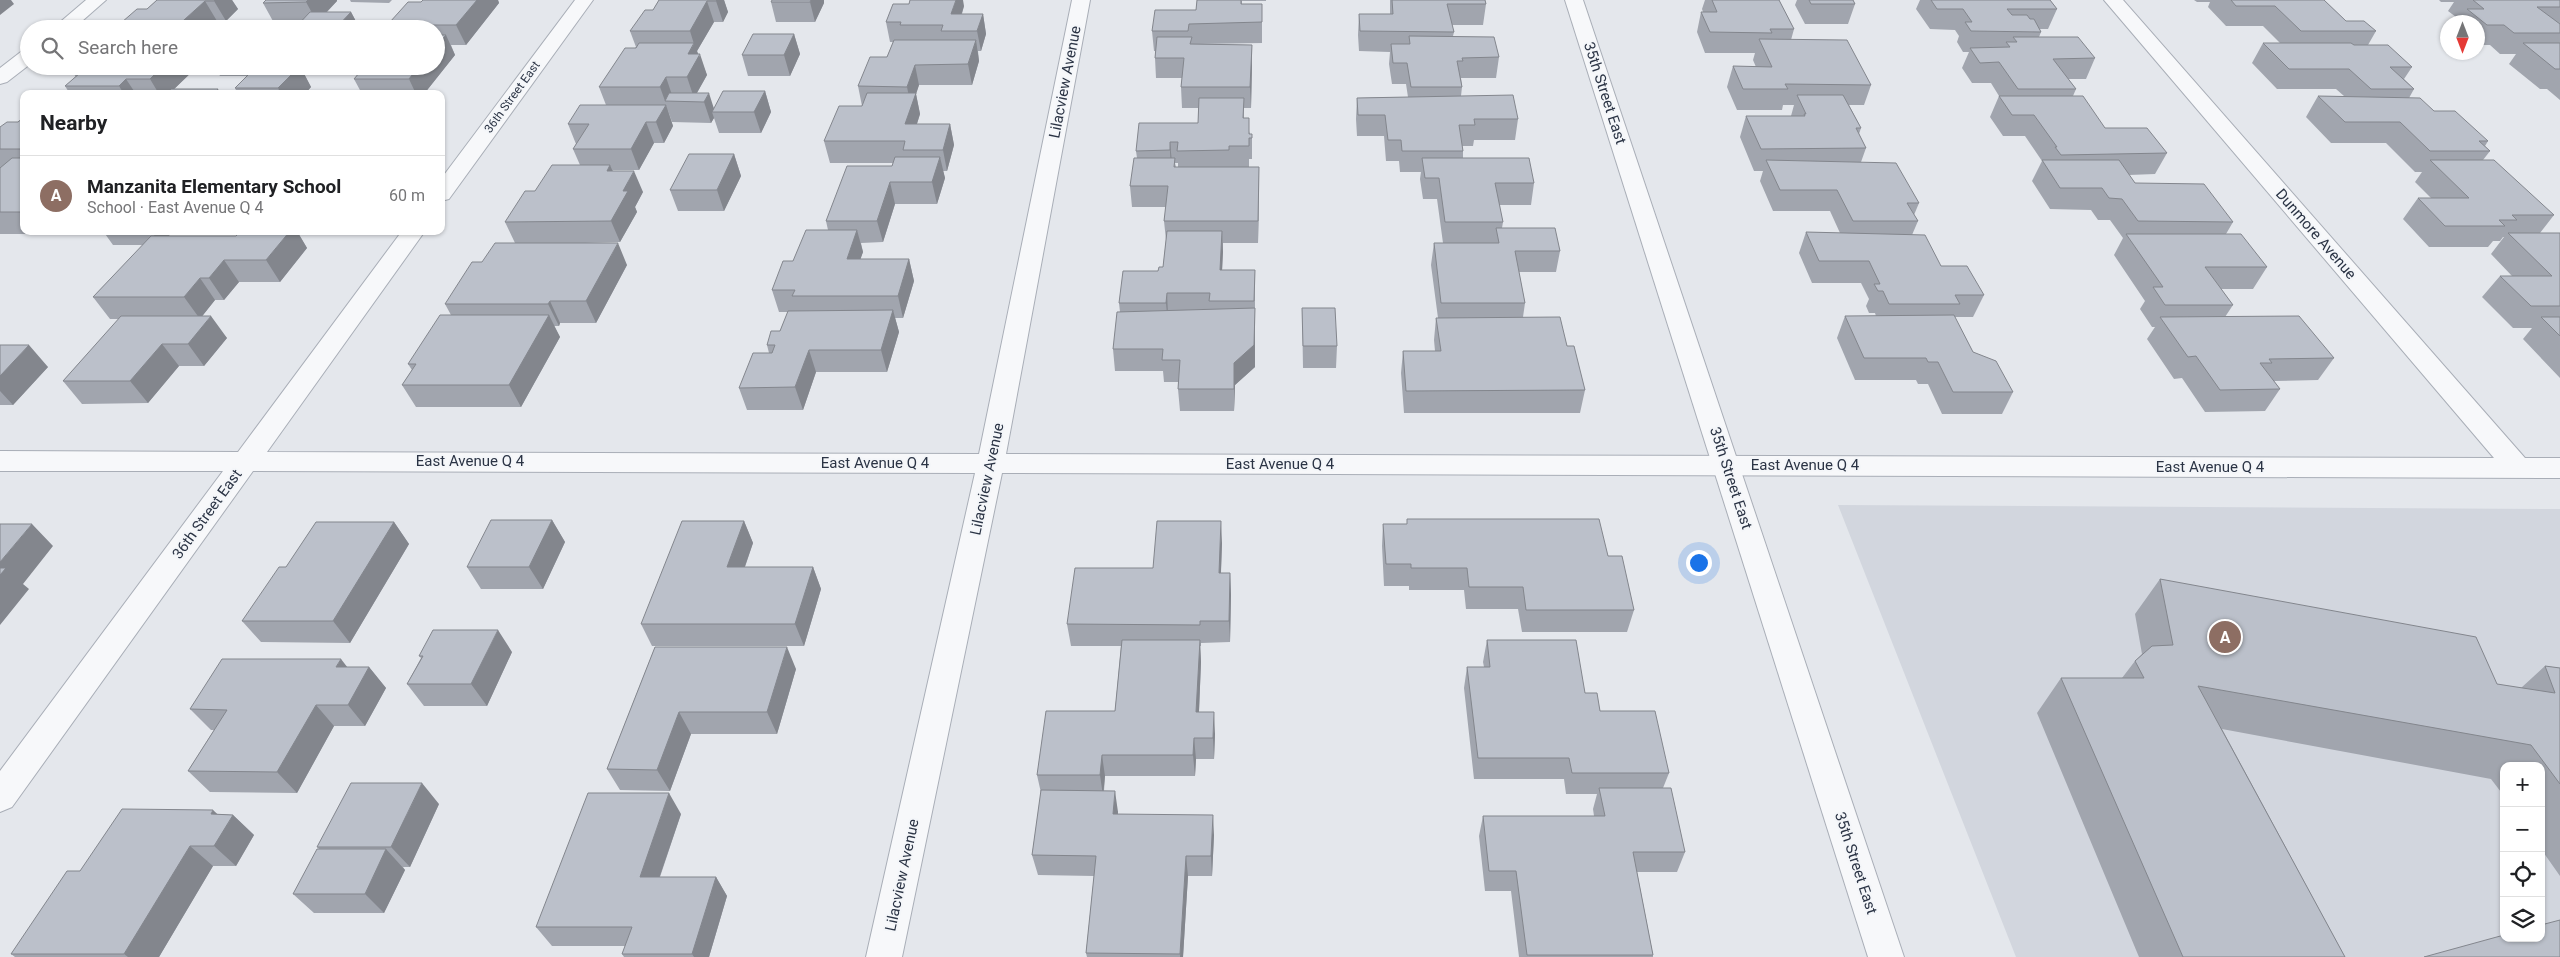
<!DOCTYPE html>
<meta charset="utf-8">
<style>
:root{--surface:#fff;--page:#f6f6f6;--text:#202124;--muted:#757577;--line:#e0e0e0;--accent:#2563eb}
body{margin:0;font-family:Roboto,sans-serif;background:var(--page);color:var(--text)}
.controls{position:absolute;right:15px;bottom:15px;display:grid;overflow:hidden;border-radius:10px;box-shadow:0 1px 4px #0004}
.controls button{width:45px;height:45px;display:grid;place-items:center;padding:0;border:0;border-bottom:1px solid var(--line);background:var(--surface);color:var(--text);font:25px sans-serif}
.compass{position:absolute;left:2440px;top:15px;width:45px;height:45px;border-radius:50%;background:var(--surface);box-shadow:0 1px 4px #0004;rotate:180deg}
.you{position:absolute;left:1698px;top:562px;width:18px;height:18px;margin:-12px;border:4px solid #fff;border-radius:50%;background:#1a73e8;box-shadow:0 0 0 8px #1a73e833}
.badge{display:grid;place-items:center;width:32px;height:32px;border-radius:50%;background:var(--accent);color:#fff;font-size:16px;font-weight:700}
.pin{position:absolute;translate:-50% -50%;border:2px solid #fff;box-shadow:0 1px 5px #0006}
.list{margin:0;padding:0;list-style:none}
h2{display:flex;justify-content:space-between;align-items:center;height:65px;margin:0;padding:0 20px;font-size:21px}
h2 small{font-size:16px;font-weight:400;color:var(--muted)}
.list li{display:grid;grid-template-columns:32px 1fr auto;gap:15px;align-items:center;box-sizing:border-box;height:80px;padding:0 20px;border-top:1px solid var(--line)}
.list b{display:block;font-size:19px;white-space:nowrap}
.list p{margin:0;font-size:16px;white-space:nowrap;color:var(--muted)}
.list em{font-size:16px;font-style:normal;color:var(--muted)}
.icon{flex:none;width:28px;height:28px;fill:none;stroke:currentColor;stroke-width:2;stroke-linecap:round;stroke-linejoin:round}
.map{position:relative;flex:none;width:2560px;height:957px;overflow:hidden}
.search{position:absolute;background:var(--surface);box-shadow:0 1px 4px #0004;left:20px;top:20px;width:425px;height:55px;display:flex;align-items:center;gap:12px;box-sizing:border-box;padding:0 18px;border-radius:28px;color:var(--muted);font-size:19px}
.panel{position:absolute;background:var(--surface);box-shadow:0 1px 4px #0004;left:20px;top:90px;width:425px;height:145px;border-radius:10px}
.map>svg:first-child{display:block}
</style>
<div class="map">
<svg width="2560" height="957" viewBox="0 0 2560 957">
<rect width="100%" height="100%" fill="#e4e7ec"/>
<path fill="#d2d6de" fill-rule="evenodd" d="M1838,505L2560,509V957H2016ZM2504,766H2541V938H2504Z"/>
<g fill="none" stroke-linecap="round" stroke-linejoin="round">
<defs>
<path id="minor" d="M86,0H106L73,29H52Z
M575,0H593L449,199L441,201V179Z
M1072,0H1090L1006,454L2494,458L2104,0H2123L2525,458H2560V478L1002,473L902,957H866L975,473L253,471L12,807L0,812V771L223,471H0V451L238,452L402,231H425L267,452L979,454Z
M29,49V65L7,82L0,84V68L22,51Z"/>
<path id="tertiary" d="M1565,0H1583L1904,957H1868Z"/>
</defs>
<use href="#minor" stroke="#a9aeb7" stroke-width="2"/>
<use href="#tertiary" stroke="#a9aeb7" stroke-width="2"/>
<use href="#minor" fill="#f7f8fa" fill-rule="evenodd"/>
<use href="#tertiary" fill="#f7f8fa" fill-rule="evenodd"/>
</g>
<path fill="#a1a5ae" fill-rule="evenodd" d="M157,0H232L238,9L226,21H217L209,29H114L147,9Z
M266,0H337V1L327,12H351L360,29H294L300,22L274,23L263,3Z
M350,0H392L389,3L351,2Z
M423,0H498L499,3L466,45H451L455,55L424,94H329L361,92L354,79L359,73H352L349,66H436V29H394L390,22L421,2Z
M659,0H724L728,12L723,22H714L697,51L707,75L697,93L714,108L765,91L771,112L761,133H719L714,118L711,123L672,122L667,108L673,126L664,143H654L639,170H612L643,192L635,207L637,212L620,242L585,243L627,265L596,323H560L559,326H554L560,337L521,407H416L402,385L412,370L408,364L451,315L445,304L482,262L515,243L505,222L535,191L580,165L573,149L576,144L568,124L606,105L599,87L636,47L630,31L653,10Z
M824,0V3L815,22H776L771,2Z
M1197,0H1266V1H1242V4H1262V43L1199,44L1252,45V65L1251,108H1244V118L1250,134H1252V159H1249V167H1259L1258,243H1223L1222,270H1255V367L1235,385L1234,411H1180L1178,389V382H1164L1163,371H1115L1113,349L1120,312L1119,303L1163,267L1166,240L1164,221L1166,207H1132L1130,186L1137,158L1136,151L1198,123V108H1182L1181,87L1182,78H1156L1155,58V51H1154L1152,31L1196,10ZM1175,163H1178V167H1176Z
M1390,0H1485L1486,4L1483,25H1452L1454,32L1453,36L1499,57L1496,78H1461L1462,87L1461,96L1518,119L1515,140H1474L1473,146H1462L1463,151V158L1534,183L1531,205H1499L1503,222L1502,228L1560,251L1556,272H1519L1525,303L1523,317L1567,346L1585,390L1580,413H1404L1401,373L1403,351H1435L1434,340L1436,318H1438L1431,265L1434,243H1443L1437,199H1423L1420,179L1421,172H1400L1399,161H1386L1384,136H1357L1356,119L1357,98L1408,97L1406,84H1392L1389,64L1390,52L1359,51L1358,35L1359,14H1390Z
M1705,0H1779L1794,29L1791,40L1871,85L1864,105H1849L1861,128L1859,134L1866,148L1861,162L1919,203L1914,215L1918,221L1912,235L1941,266L1984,295L1973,317H1954L1973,352L2013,392L2002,414H1942L1928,384H1918L1916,380H1855L1837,338L1845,316H1876L1875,313H1869L1866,306L1869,299L1861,283H1812L1799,253L1806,232L1840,233L1830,211H1773L1760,181L1763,171H1754L1740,137L1746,116H1791L1794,105H1783L1782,110H1737L1727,87L1733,66L1756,67L1753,60L1755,53H1705L1697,32L1701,12H1703L1702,9Z
M1797,0H1853L1855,4L1848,24H1805L1795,5Z
M1920,0H2050L2057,9L2048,29H2040L2041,32L2039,37L2095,58L2086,79H2068L2076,89L2073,96L2105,128L2167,153L2155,174L2129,175L2135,183L2233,222L2226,234L2267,267L2253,289H2221L2233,305L2225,317L2334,358L2318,380L2274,381L2280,389L2265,411L2205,412L2182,378L2174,379L2147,339L2155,327H2152L2140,309L2145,301L2114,255L2123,238L2110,220H2098L2091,210L2050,209L2032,181L2042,161L2025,136H2003L1990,117L1999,96L1991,83H1972L1962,68L1969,52H1963L1957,42L1959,36L1955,30L1930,29L1916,9Z
M2194,0H2324L2346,21L2376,31L2368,45L2412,67L2404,79L2414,89L2409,98L2434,111L2488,141L2485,146L2490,151L2483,160L2554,215L2540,233H2560V378L2523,339L2532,328H2513L2482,297L2500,276H2512L2491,254L2504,237H2503L2500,241H2493L2488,247H2429L2403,219L2418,198H2431L2415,182L2422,172H2415L2386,143H2331L2306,117L2318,96H2344L2336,89H2277L2252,63L2263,43H2280L2263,26H2226L2208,7L2210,2H2197Z
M2439,0H2560V100L2547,89H2540L2509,64L2516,54H2500L2490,45H2478V22H2458L2460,20L2448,11L2454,2H2441Z
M964,6L962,14H983L986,34L981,51H978L979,61L972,85H919L916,94L920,114L917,124H950L954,145L947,171H943L945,178L937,204H895L883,242L861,243L863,252L860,259H909L914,281L903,318H895L899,332L887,372H816L803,410H747L739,388L769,353L767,345L780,331L788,312H779L772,290L793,261L828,230L826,221L892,166L893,163H830L824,141L862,106L858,86L887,57L893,42H890L886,22Z
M794,34L800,54L790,76H748L742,55Z
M68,66H198L174,89L221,94H70L65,86L76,77Z
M214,66H300L311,87L305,94H238L235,88L248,76H220Z
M24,117V231H60L58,234H0V149L18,122Z
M734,154L741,176L724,211H678L670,190Z
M103,231H173L169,236H236L241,231H300L298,233L307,248L280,282H239L224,300H215L202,316L227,338L204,366H179L148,403L82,404L63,381L119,319H110L93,297L143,245H113Z
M1302,308L1337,346L1336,368H1303Z
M0,345L48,367L13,405H0Z
M1407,519L1608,556L1634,610L1627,632H1522L1518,609H1466L1464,590H1409V586H1384L1382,546L1383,524H1407Z
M552,520L565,542L543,589H481L467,567Z
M744,521L753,543L745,567H813L821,589L804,646H652L641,624Z
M394,522L409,544L350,643L261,642L242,621L286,567Z
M1222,543L1221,573H1230L1231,595L1230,642L1201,643V646H1200L1201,662L1199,712L1215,734L1214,759H1196L1195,776H1105L1104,791L1118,812V814L1214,835L1212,876H1188L1183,957H1087L1086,953L1094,876L1038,875L1032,855L1041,793L1037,775L1115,711L1121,646H1071L1067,624L1153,568Z
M2160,579L2497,684L2521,688L2545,666L2560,668V876L2541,849V766H2504V796L2491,779L2222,729L2345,957H2139L2037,713L2061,678H2122L2135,661L2142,654L2135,614Z
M1487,640L1585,693L1600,711L1669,773L1663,788L1685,852L1677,872H1637L1653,955V957H1519L1511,891H1485L1479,836L1483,816H1594L1593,809L1597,794H1566L1564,779H1474L1464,688L1467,667H1484L1483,662Z
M655,647L796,669L777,734H691L670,791L620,790L607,769Z
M512,652L487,706H424L407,684L421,658L419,656Z
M347,667H369L386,688L365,726H334L297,793L210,792L188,771L214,730H211L190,709Z
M439,804L410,867H403L405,870L384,913H314L293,894L319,849L317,847Z
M218,814L233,815L254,835L236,866H213L159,957H15L11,954L80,871Z
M681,814L660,877H716L727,896L709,957H624L622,954L625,946H552L536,927Z"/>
<path fill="#83868d" d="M0,0H11L14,4L0,15Z
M215,0H232L238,9L226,21L214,1Z
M308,0H337V1L317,22L306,2Z
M477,0H498L499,3L466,45L456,25Z
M717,0H724L728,12L723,22L716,1Z
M811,0H824V3L815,22L810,2Z
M956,0H963L964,6L956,31L951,14Z
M205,1L217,21L209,29H174Z
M707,1L714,22L697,51L699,57L700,54L707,75L694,98L687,77L688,54L694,44L690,31Z
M351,12L360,29H335Z
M983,14L986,34L981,51L977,31Z
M794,34L800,54L790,76L784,55Z
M446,35L455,55L424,94H416L409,79L419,66H436V46Z
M976,40L979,61L972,85L968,64Z
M1252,45V65L1251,108L1250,87Z
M915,65L919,85L916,94L920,114L910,145L905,124L911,107L907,87Z
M163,66H198L169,94H159L150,79Z
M300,66L311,87L305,94H281L278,88Z
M666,77L673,98L665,101L660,87Z
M126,79L136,94H124L119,86Z
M218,89L221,94H213Z
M765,91L771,112L761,133L754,112Z
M709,93L715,112H712L714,118L711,123L704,102Z
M666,105L673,126L664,143L656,122Z
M646,122L654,143L639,170L631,149Z
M950,124L954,145L947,171L943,150Z
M1170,142L1172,163L1171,172L1170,150Z
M734,154L741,176L724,211L717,190Z
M940,157L945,178L937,204L932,182Z
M610,165L619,186L607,171Z
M1259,167V189L1258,243V221Z
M634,171L643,192L635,207L637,212L620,242L611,221L623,191Z
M890,182L895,204L883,242L877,221Z
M857,230L863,252L853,281L847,259Z
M151,231H173L161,245Z
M290,231H297L307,248L280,282L266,260Z
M1222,231L1223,252L1221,292L1220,270Z
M618,243L627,265L596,323L586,301Z
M909,259L914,281L903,318L898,296Z
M224,260L239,282L224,300L209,278Z
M1255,270V367L1235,385L1234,411V363L1255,320Z
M200,278L215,300L200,319L184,297Z
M1167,293L1168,315V325L1166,303Z
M550,301L560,323L559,326L548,304Z
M893,310L899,332L887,372L881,350Z
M549,315L560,337L521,407L509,385Z
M211,316L227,338L204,366L188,344Z
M162,344L179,366L148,403L130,381Z
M29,345L48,367L13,405L0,391V376Z
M809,350L816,372L803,410L795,387Z
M552,520L565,542L543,589L529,567Z
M744,521L753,543L737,589L727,567Z
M1221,521L1222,543L1220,595L1219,573Z
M394,522L409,544L350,643L333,621Z
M32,524L53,546L23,584L29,589L0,625V562Z
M813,567L821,589L804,646L795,624Z
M1230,573L1231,595L1230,642L1229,621Z
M498,630L512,652L487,706L471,684Z
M1200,640L1201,662L1198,734L1196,712Z
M787,647L796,669L777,734L767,712Z
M341,659L358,681L336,667Z
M369,667L386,688L365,726L348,705Z
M316,705L334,726L297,793L277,772Z
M679,712L691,734L670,791L657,770Z
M1214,712L1215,734L1214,759L1213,738Z
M1194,738L1196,759L1195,776L1193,755Z
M1102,755L1105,776L1103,796L1100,775Z
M422,783L439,804L410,867L391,847Z
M1115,791L1118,812L1116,834L1113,814Z
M669,793L681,814L653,896L640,877Z
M213,810L228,824L233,815L254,835L236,866L214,846L211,814Z
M1213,815L1214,835L1212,876L1211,856Z
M190,846L213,866L159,957H128L124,954Z
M386,849L405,870L384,913L365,894Z
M1186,856L1188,876L1183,957H1180Z
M716,877L727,896L709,957H694L692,954Z"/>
<path fill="#bbc0ca" stroke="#83868d" d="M157,0H215L214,1H205L174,29H114L137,9H147Z
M266,0H308L306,2L263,3Z
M423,0H477L456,25H398L400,22H390L408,2H421Z
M659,0H717L716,1H707L690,31H630L645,10H653Z
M772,0H811L810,2H771Z
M910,0H956L951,14H983L977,31H941L943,25H900L901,22H886L893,4H909Z
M1197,0H1241V4H1262V22L1189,24L1188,31H1152L1155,10H1196Z
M1392,0H1485L1486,4H1447L1454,32L1360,31L1359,14H1393Z
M1712,0H1779L1794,29H1770L1772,33L1710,32L1701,12H1717Z
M1809,0H1853L1855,4H1811Z
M1931,0H2050L2057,9H2007L2012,15H2027L2030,19H2034L2041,32L1971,31L1965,22H1972L1963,9H1937Z
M2231,0H2324L2346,21H2364L2376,31H2301L2275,6H2236Z
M2473,0H2560V7H2537L2560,24V33H2514L2504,25H2487L2467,9H2484Z
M310,12H351L335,29H294Z
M753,34H794L784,55H742Z
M436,35H446L436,46Z
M1409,36L1494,37L1499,57L1462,58L1463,61H1457L1462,87H1411L1407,63H1393L1391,44H1410Z
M1157,37H1192L1190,44L1252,45L1250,87H1181L1184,58H1155Z
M2013,37H2078L2095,58L2053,59L2076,89H2018L1999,62L1980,63L1970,48L2010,47L2006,42H2017Z
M1759,39L1847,40L1871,85L1785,84L1788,89H1743L1733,66L1772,67Z
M894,40H976L968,64L915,65L907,87L858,86L870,57H887Z
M639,43H694L688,54H700L687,77H666L660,87H599L625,48H636Z
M2263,43H2351L2354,45H2388L2412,67H2390L2414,89H2371L2349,69H2289Z
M2523,43H2560V69H2555Z
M88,66H163L150,79H126L119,86H65Z
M257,66H300L278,88H235Z
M365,66H419L409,79H354Z
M171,89H218L213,94H166Z
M723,91H765L754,112H712Z
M331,92H387L385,94H329Z
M669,93H709L704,102L665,101Z
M867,93H916L905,124H950L943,150H903L905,141H824L839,106H862Z
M1513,95L1518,119H1474L1475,125H1459L1463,151H1402L1401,140H1388L1385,115H1358L1357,98Z
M1797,95H1843L1861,128H1856L1866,148L1761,149L1746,116H1805L1804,114H1806Z
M1999,96H2083L2105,128H2147L2167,153L2061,155L2055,147H2057L2034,115H2012Z
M2318,96L2420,98L2434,111H2455L2488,141H2479L2490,151H2430L2400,122H2345Z
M1199,98H1244L1243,118H1249V134H1252V138H1249V146H1229V150L1177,151L1178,142H1170V150L1136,151L1139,123H1198Z
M580,105H666L656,122H646L631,149H573L589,124H568Z
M24,117V149H0V127L7,122H18Z
M689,154H734L717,190H670Z
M895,157H940L932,182H890L877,221H826L847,166H892Z
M12,158H24V212H0V168Z
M1134,158H1175L1174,167H1259L1258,221H1164L1168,186H1130Z
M1422,158H1529L1534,183H1495L1503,222H1445L1439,178H1425Z
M1766,160L1896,163L1919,203H1907L1918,221H1853L1837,190H1780Z
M2042,160H2119L2135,183L2204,184L2233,222L2138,221L2122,199L2109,198L2102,188H2060Z
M2430,160H2494L2554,215H2512L2517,220H2499L2505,226H2445L2418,198H2469Z
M552,165H610L607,171H634L623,191H628L611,221L505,222L525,191H535Z
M1496,228H1555L1560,251H1515L1525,303H1441L1434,243H1499Z
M806,230H857L847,259H909L898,296H792L795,290H772L783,261H793Z
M241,231H290L266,260H224L209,278H200L184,297H93L151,236H236Z
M1167,231H1222L1220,270H1255L1254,301H1209L1210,293H1167L1166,303H1119L1123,271H1158L1159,267H1163Z
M1806,232L1925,235L1941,266H1967L1984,295H1955L1960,304H1889L1883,291H1878L1874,284H1880L1869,261H1819Z
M2508,233H2560V306H2531L2500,276H2552Z
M2126,234H2241L2267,267H2205L2233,305H2165L2153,287H2163Z
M495,243H618L586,301H550L548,304H445L472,262H482Z
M1255,308L1254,345L1234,363V389H1178L1180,360H1162L1163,349H1113L1117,312Z
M1302,308H1335L1337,346H1303Z
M893,310L881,350H809L795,387L739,388L753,353H772L775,345H767L771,331H780L788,311Z
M440,315H549L509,385H402L416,364H408Z
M1954,315L1973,352L1996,361L2013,392H1953L1938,362H1928L1926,358H1864L1845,316Z
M121,316H211L188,344H162L130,381H63Z
M2299,316L2334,358L2269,359L2272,363H2260L2280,389L2220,390L2196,356L2188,357L2160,317Z
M1560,317L1567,346H1574L1585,390L1406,391L1403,351H1441L1436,318Z
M2541,317H2560V336Z
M0,345H29L0,376Z
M1407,519H1599L1608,556H1622L1634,610H1526L1523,587H1469L1467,568H1411V564H1386L1383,524H1407Z
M491,520H552L529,567H467Z
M682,521H744L727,567H813L795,624H641Z
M1157,521H1221L1219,573H1230L1229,621H1200V625L1067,624L1075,568H1153Z
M316,522H394L333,621H242L279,567H286Z
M0,524H32L0,562Z
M0,568H6L0,575Z
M2160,579L2476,637L2497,684L2555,693L2545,666L2560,668V784L2531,745L2198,686L2345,957H2183L2061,678H2144L2135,661L2152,646L2173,645Z
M433,630H498L471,684H407L423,656H419Z
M1122,640H1200L1196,712H1214L1213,738H1194L1193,755H1102L1100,775H1037L1046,711H1115Z
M1487,640H1576L1585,693H1597L1600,711H1655L1669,773H1572L1569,758H1478L1467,667H1490Z
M655,647H787L767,712H679L657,770L607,769Z
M222,659H341L336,667H369L348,705H316L277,772L188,771L227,710L190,709Z
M351,783H422L391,847H317Z
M1599,788H1671L1685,852H1633L1653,955H1527L1516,871H1489L1483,816H1605Z
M1041,790L1115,791L1113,814L1213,815L1211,856H1186L1180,954L1086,953L1096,856L1032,855Z
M588,793H669L640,877H716L692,954H622L632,927H536Z
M122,809L213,810L211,814L233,815L214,846H190L124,954H11L67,871H80Z
M317,849H386L365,894H293Z
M2560,920V957H2424L2504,935V938H2541V925Z"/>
<g text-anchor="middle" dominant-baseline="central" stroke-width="4" stroke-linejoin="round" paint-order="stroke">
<g font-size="12" fill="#2b3445" stroke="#f4f6f9">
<text transform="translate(512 97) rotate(-54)">36th Street East</text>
</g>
<g font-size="15" fill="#2b3445" stroke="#f4f6f9">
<text transform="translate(1065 82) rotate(-79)">Lilacview Avenue</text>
<text transform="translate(1605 93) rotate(72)">35th Street East</text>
<text transform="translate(2316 234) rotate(49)">Dunmore Avenue</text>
<text x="470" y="461">East Avenue Q 4</text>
<text x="875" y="463">East Avenue Q 4</text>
<text x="1280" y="464">East Avenue Q 4</text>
<text x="1805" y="465">East Avenue Q 4</text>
<text x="2210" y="467">East Avenue Q 4</text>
<text transform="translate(1731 478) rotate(72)">35th Street East</text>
<text transform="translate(987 479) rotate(-78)">Lilacview Avenue</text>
<text transform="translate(207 514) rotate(-54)">36th Street East</text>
<text transform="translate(1856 863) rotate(72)">35th Street East</text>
<text transform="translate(902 875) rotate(-78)">Lilacview Avenue</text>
</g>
</g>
</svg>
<div class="controls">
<button>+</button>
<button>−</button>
<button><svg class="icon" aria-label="locate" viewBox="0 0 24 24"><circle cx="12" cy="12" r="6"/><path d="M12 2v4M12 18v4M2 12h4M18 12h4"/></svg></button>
<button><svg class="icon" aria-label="layers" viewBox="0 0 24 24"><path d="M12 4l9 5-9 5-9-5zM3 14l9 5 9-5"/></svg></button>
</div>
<svg class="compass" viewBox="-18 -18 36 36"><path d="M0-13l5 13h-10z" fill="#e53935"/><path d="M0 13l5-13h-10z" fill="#757577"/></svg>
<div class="you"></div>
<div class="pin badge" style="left:2225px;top:637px;background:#8d6e63">A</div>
<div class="search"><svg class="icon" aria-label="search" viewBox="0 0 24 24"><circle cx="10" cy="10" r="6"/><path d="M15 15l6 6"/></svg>Search here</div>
<section class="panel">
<h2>Nearby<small></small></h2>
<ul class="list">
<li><span class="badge" style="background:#8d6e63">A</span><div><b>Manzanita Elementary School</b><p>School · East Avenue Q 4</p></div><em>60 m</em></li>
</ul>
</section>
</div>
